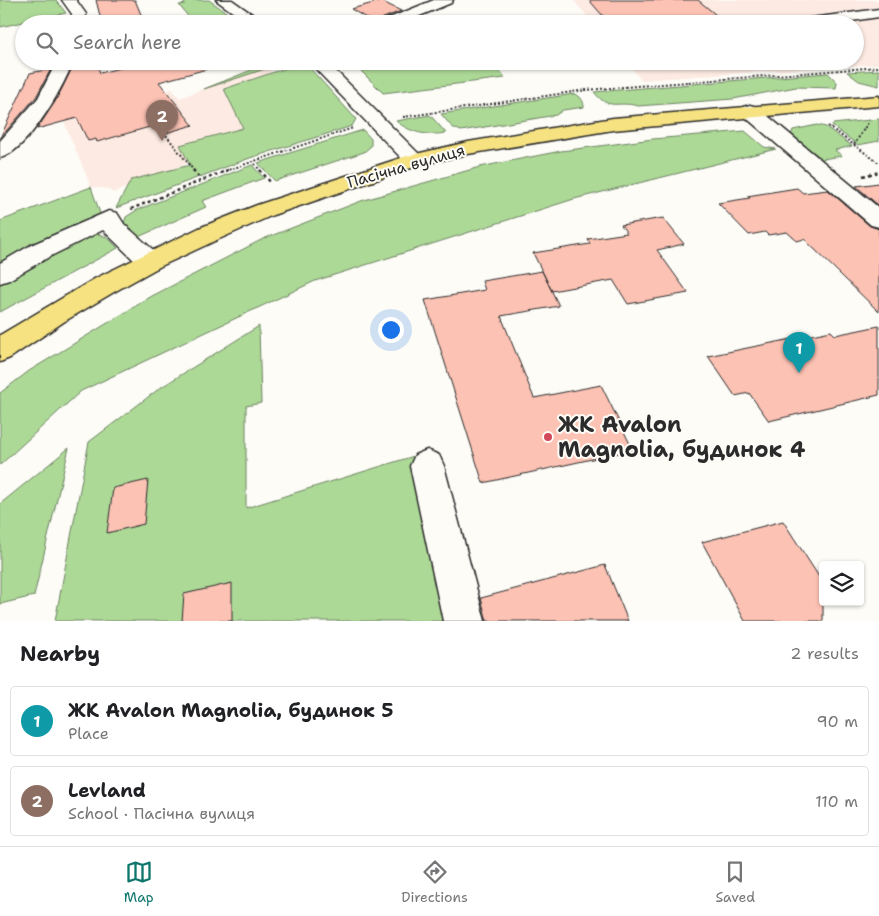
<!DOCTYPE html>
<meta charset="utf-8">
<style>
:root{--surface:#fff;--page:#f6f6f6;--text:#202124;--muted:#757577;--line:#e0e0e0;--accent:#0f766e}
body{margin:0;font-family:"Shantell Sans",sans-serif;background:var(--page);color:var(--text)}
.controls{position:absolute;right:15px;bottom:15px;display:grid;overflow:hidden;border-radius:5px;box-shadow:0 1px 4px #0004}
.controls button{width:45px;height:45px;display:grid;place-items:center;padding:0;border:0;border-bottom:1px solid var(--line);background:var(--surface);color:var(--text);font:25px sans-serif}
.you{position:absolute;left:390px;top:329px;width:18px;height:18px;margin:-12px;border:4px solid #fff;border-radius:50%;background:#1a73e8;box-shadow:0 0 0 8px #1a73e833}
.badge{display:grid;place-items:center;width:32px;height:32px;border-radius:50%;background:var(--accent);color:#fff;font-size:16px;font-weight:700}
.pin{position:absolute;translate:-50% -41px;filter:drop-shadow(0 1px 2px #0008)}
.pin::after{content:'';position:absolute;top:26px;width:18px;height:15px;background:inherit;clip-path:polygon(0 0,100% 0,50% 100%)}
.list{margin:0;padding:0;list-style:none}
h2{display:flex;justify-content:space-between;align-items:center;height:65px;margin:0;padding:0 20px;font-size:21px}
h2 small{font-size:16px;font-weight:400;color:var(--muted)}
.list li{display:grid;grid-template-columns:32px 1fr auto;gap:15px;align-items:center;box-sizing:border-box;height:70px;margin:0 10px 10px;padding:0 10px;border:1px solid var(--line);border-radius:5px}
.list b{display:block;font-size:19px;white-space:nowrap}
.list p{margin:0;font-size:16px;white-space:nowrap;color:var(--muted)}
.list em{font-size:16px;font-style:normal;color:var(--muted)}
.icon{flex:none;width:28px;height:28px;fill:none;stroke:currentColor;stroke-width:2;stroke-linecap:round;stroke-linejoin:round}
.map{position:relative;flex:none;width:879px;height:621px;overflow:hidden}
.search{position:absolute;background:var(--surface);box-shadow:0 1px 4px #0004;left:15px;right:15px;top:15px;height:55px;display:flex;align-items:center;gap:12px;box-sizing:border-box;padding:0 18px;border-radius:28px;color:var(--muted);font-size:19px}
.sheet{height:225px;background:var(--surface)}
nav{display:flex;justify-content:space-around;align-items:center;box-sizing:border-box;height:70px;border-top:1px solid var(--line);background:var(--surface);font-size:14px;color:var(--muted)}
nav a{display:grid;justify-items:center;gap:2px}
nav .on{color:var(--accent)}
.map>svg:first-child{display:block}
</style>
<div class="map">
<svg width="879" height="621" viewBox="0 0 879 621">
<rect width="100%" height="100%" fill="#fdfcf7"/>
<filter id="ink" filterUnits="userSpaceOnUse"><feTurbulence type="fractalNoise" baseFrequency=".02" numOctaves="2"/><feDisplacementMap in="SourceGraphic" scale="10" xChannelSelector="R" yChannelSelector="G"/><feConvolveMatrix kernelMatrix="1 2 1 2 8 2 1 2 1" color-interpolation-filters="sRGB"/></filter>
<g filter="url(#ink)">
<path fill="#fdebe3" d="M573,0H879V64L641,80L626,61H855V24H594Z
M264,65L324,116L194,161L113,193L108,189L91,187L61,115L172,89L180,98Z"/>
<path fill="#add997" stroke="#6c8261" d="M0,0H56L66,13L0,27Z
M183,0H209L243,24H211L209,21L194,24L179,5L185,4Z
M258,61H289L204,89L264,65Z
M351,61H482L501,72L505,78L383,93Z
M295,65H307L356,119L352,126L250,158L116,208L131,180L190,165L180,145L243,128L224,89Z
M879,70V86L859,81L847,72Z
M828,73L837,82L836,88L796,87L733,99L638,106C616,100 610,112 594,92Z
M574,94C580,95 584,101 584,107L563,110L556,115L461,131L452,127L441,114Z
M430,115L446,133C426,136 411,133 396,121Z
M879,119V141L858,145L832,126L833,124Z
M817,125L826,127L852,146L835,150L842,156L822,159L791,135L793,130Z
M363,130L371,139V146L364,152L275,181L258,163Z
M745,131L764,147L776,149L574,199L315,281L81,391L0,465V393L29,371L152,296L263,239L361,201L480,167L561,151L653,139Z
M252,165L264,178L202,201L206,207L136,238L126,229L124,223L126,217L137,210Z
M91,187L102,219L0,271V221Z
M95,233L107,237L118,248L0,312V282Z
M259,326L261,403L246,406V508L414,456L452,621H55L89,442L160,388Z
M69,448L34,596L0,604V504Z"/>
<path fill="#fcc2b4" stroke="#2b2b2b" d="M96,0H135L145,24H102Z
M589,0H698L727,24H610Z
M381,1L401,11L381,19L376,24L351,9Z
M90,61H96L100,73L148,61H206L207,69L159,82L193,125L166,133L160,124L97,142L96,139L88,141L77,118L37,129L55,102L74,64Z
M51,69L36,97L0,138L30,73Z
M879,183V206L856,186Z
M797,188L803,193L828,190L870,226L879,229V312L804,239L797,241L787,232L768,235L765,232L749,235L718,203L750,198L747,196Z
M663,218L684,244L657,250L688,293L628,304L613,280L552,291L533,253L590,244L588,239L627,233L621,225Z
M542,271L559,306L501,316L534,398L601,385L633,450L483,483L425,300L485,290L482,281Z
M879,326V395L769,421L749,393L735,396L708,356L831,331L835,335Z
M148,480L144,524L107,533L113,488Z
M783,521L823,583V621H745L702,542Z
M605,565L628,621H487L481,598Z
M232,583V621H182L184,594Z"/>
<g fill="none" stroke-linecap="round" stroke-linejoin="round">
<defs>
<path id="minor" d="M62,0H76L86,14L85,24H71L72,14Z
M216,0H232L266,24H249Z
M434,0H453L451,3L400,24H380L382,21Z
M879,9V17L831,24H789L796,20Z
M57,61H73C64,87 27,152 0,158V141L38,98Z
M308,61H326L421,156L424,160L421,164L414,166L407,164Z
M750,105L757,107L879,208V227L871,225L743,115L741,111L743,107Z
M109,211L117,213L124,224L159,255L163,261L159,267L150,270L141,267L103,230L49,257L9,280L0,283V263L31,245Z
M427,450L439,455L444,466L485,621H443L410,466L415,455Z"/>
<path id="major" d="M879,96V106L613,130L468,154L420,165L273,215L217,240L159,267L114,292L65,321L10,358L0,362V335L96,278L199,228L257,205L407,156L468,142L613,118Z"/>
</defs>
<use href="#minor" stroke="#2b2b2b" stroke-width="3"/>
<use href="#major" stroke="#2b2b2b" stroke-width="3"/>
<path stroke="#2b2b2b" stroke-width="2" stroke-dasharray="2 2" stroke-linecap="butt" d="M403,117L586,90L879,67
M828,126L879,163
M166,135L194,171
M854,145L869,121
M252,161L261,171
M225,171L353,128"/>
<path stroke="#2b2b2b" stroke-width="2.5" stroke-dasharray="3 3" stroke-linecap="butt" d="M193,170L201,180
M260,170L271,183
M863,176L879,172
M131,209L228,170"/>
<use href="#minor" fill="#fdfcf7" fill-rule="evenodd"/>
<use href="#major" fill="#f6e281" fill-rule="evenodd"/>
</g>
</g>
<circle fill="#d1495b" stroke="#fdfcf7" stroke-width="2" cx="548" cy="437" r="5"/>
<g text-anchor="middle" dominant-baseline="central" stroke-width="4" stroke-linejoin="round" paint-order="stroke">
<g font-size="16" fill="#2b2b2b" stroke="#fdfcf7">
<text transform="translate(406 166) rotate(-16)">Пасічна вулиця</text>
</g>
<g font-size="22" font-weight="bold" fill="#2b2b2b" stroke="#fdfcf7" text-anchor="start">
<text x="558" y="424">ЖК Avalon<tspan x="558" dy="25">Magnolia, будинок 4</tspan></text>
</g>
</g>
</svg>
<div class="controls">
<button><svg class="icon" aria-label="layers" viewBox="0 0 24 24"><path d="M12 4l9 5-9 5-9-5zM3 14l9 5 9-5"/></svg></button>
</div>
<div class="you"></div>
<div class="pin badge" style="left:799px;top:373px;background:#0f9aa8">1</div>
<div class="pin badge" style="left:162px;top:141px;background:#8d6e63">2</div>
<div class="search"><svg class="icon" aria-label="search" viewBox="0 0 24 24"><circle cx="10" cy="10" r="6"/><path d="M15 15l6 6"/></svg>Search here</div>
</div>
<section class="sheet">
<h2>Nearby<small>2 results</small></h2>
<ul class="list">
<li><span class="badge" style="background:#0f9aa8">1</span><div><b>ЖК Avalon Magnolia, будинок 5</b><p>Place</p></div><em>90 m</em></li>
<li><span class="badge" style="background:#8d6e63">2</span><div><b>Levland</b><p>School · Пасічна вулиця</p></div><em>110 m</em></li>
</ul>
</section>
<nav>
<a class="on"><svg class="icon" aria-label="map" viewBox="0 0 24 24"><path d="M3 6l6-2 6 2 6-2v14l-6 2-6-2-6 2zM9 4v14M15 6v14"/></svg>Map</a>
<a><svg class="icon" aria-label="directions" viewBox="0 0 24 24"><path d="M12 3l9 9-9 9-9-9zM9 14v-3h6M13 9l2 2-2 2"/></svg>Directions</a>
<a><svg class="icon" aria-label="saved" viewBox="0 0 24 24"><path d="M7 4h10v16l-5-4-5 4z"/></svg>Saved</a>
</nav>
